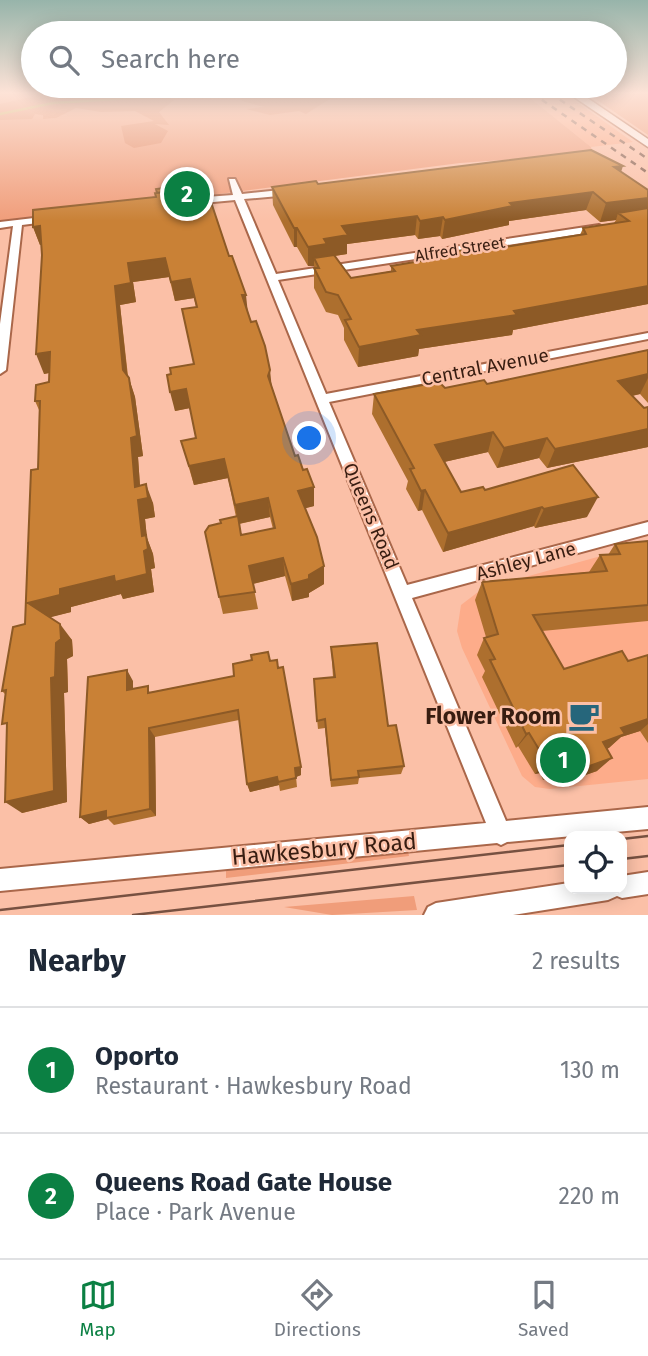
<!DOCTYPE html>
<meta charset="utf-8">
<style>
:root{--surface:#fff;--page:#f6f6f7;--text:#1f2937;--muted:#747a83;--line:#e0e1e3;--accent:#0b8043}
body{margin:0;font-family:"Fira Sans",sans-serif;background:var(--page);color:var(--text)}
.controls{position:absolute;right:21px;bottom:21px;display:grid;overflow:hidden;border-radius:14px;box-shadow:0 4px 18px #0003}
.controls button{width:63px;height:63px;display:grid;place-items:center;padding:0;border:0;border-bottom:2px solid var(--line);background:var(--surface);color:var(--text);font:35px sans-serif}
.you{position:absolute;left:310px;top:439px;width:24px;height:24px;margin:-18px;border:5px solid #fff;border-radius:50%;background:#1a73e8;box-shadow:0 0 0 10px #1a73e833}
.badge{display:grid;place-items:center;width:46px;height:46px;border-radius:50%;background:var(--accent);color:#fff;font-size:23px;font-weight:700}
.pin{position:absolute;translate:-50% -50%;border:4px solid #fff;box-shadow:0 2px 7px #0006}
.list{margin:0;padding:0;list-style:none}
h2{display:flex;justify-content:space-between;align-items:center;height:91px;margin:0;padding:0 28px;font-size:30px}
h2 small{font-size:23px;font-weight:400;color:var(--muted)}
.list li{display:grid;grid-template-columns:46px 1fr auto;gap:21px;align-items:center;box-sizing:border-box;height:126px;padding:0 28px;border-top:2px solid var(--line)}
.list b{display:block;font-size:26px;white-space:nowrap}
.list p{margin:0;font-size:23px;white-space:nowrap;color:var(--muted)}
.list em{font-size:23px;font-style:normal;color:var(--muted)}
.icon{flex:none;width:38px;height:38px;fill:none;stroke:currentColor;stroke-width:2;stroke-linecap:round;stroke-linejoin:round}
.map{position:relative;flex:none;width:648px;height:915px;overflow:hidden}
.search{position:absolute;background:var(--surface);box-shadow:0 4px 18px #0003;left:21px;right:21px;top:21px;height:77px;display:flex;align-items:center;gap:18px;box-sizing:border-box;padding:0 24px;border-radius:38px;color:var(--muted);font-size:26px}
.sheet{height:343px;background:var(--surface)}
nav{display:flex;justify-content:space-around;align-items:center;box-sizing:border-box;height:98px;border-top:2px solid var(--line);background:var(--surface);font-size:19px;color:var(--muted)}
nav a{display:grid;justify-items:center;gap:4px}
nav .on{color:var(--accent)}
.map>svg:first-child{display:block}
</style>
<div class="map">
<svg width="648" height="915" viewBox="0 0 648 915">
<rect width="100%" height="100%" fill="#fbc0a7"/>
<path fill="#fdac8a" d="M524,93H564L633,142L591,147Z
M648,543V779L550,789L535,787L522,776L462,648L457,631L461,605L482,589Z"/>
<path fill="#f09d7a" d="M0,93H524L591,147L593,154L460,163L0,222Z
M587,93H648V135Z
M407,846L409,856L226,878V866Z
M414,896L417,910L332,915L284,907Z"/>
<path fill="#e1855e" d="M82,93L425,94H447L394,101L336,95L306,114L299,111L270,115L246,109L264,107L242,101L239,95H164L174,100L159,112L169,125L155,124L168,131L161,143L134,148L125,143L121,126L154,121L135,111L101,112L76,108L56,118L43,119V115L35,114L32,119L0,120V104L39,95L52,100Z"/>
<g fill="none" stroke-linecap="round" stroke-linejoin="round">
<path stroke="#bfb44c" stroke-width="2.5" d="M0,114L53,103L211,93"/>
<defs>
<path id="street" d="M229,179H235L242,194L290,189L294,192L290,195L244,199L276,274L599,225L604,228L599,231L278,280L326,394L648,333V339L329,402L407,585L648,522V534L412,598L506,821L648,807V829L507,842L501,845L497,843L0,891V869L486,823L235,200L192,204L188,201L192,198L233,195Z
M51,216L54,217V221L22,225L6,370L0,374V324L13,226L0,228V222Z
M648,872V894L622,898L617,896L608,900L513,915H424L428,907L436,903L569,883V889H622V876Z"/>
<path id="secondary" d="M568,93H580L648,139V147Z"/>
</defs>
<use href="#street" stroke="#aa674a" stroke-width="4"/>
<use href="#secondary" stroke="#aa674a" stroke-width="3"/>
<use href="#street" fill="#fff" fill-rule="evenodd"/>
<use href="#secondary" fill="#fff" fill-rule="evenodd"/>
<path stroke="#775141" stroke-width="2.5" d="M622,839L648,836
M622,859L648,856
M0,910L569,845
M133,915L569,865"/>
<path stroke="#775141" stroke-width="2.5" stroke-dasharray="6 6" stroke-linecap="butt" d="M532,93L648,173
M550,93L648,159"/>
</g>
<path fill="#ad6f2e" fill-rule="evenodd" d="M621,172L648,304L513,330L512,335L419,349L418,356L358,367L344,340V328L338,315L326,312L314,288V266H308L297,247H294L273,205L272,187ZM586,210L600,222L616,220L614,223L583,228L580,235L468,253L447,252L446,256L391,266V271L351,278L335,256L347,254V244L415,235L418,239L440,236L442,239L509,225V221Z
M156,197L248,314L295,456L314,506L305,508L324,584L309,593V597L292,601L285,576L253,584L258,609L223,614L219,597L221,523L236,517L228,478L194,485L181,441L196,438L190,408L175,411L171,374L194,364L196,307L194,298L175,301L169,277L133,282L136,302L120,305L128,376L135,397L143,456L138,457L140,486L153,503L155,517L145,519L147,538L153,554L155,568L151,569L154,592L123,599L121,594L71,607V612L50,617L72,640L73,656L67,659L68,692L64,693L67,802L22,813L7,728L5,694L2,691L25,624L38,469L39,410L35,401L49,382V373L44,374L42,245H40L33,227ZM270,517L273,529L241,535L239,524Z
M648,350V403L640,394L632,396L644,408L648,407V447L547,468L539,458L497,468L488,452L444,462L461,492L485,490L587,517L535,528L534,526L443,552L422,510L418,511L406,489L408,481L372,414L374,394L487,384Z
M648,541V621L542,631L564,669L628,661L648,655V743L640,731L621,737L607,749L597,771L568,781L564,773L543,780L540,773L535,774L518,746L516,748L482,677L485,671L477,655L484,638L486,637L475,600L482,582L589,572L600,555H608L615,544Z
M331,647L388,726L404,766L401,774L359,778L358,784L331,787L325,728L318,729L314,688L333,677Z
M270,661L301,775L296,777L297,787L280,791L279,785L250,792L247,784L239,720L155,737L156,816L114,825L108,819L89,824L80,817L133,681V689L151,692L234,676Z"/>
<path fill="#8d5a26" d="M623,166L617,184L614,167Z
M593,192L586,210L509,221V225L442,239L445,220L510,203Z
M648,198V215L618,213L616,220L600,222L606,203Z
M417,216L415,235L347,244V254L327,257L314,258V266H308V247L324,239L342,226Z
M443,217L440,236L418,239L420,221Z
M40,226L47,244L40,245L33,227Z
M294,228H297V247H294Z
M165,258L169,277L133,282L136,302L120,305L129,390L123,370L115,286L128,263Z
M190,279L194,298L175,301L171,282Z
M648,286V304L513,330L512,335L419,349L418,356L358,367L359,347L417,330Z
M242,295H246L248,314Z
M50,352L58,371L44,374L36,354Z
M270,370L272,389L268,376Z
M648,374V378L640,394L609,401L618,381Z
M129,378L135,397L143,456L138,457L141,500L146,484L153,503L155,517L145,519L147,538L153,554L155,568L151,569L154,592L123,599L121,594L71,607V612L40,620L28,603L60,589L142,536L135,487L131,438Z
M186,389L190,408L175,411L170,392Z
M648,429V447L547,468L555,449Z
M493,432L488,452L431,465L435,445Z
M547,438L539,458L497,468L504,448Z
M224,459L228,478L194,485L189,466Z
M314,487V506L299,510L298,491Z
M425,490L422,510L418,511L421,491Z
M598,497L587,517L535,528L544,509Z
M268,498L270,517L238,524L235,505Z
M542,507L534,526L443,552L448,533Z
M283,558L285,576L252,584L249,566Z
M324,566V584L309,593V575Z
M309,579V597L292,601L291,584Z
M60,624L72,640L73,656L67,659L68,692L64,693L67,802L22,813L5,802L51,678L56,643Z
M127,670L133,681V701L127,690Z
M648,719V724L640,731L621,737L609,748L588,755L603,742L621,728Z
M149,728L155,737L156,816L150,809Z
M529,733L518,746L516,748L526,734Z
M612,758L597,771L568,781L581,769Z
M552,760L540,773L535,774L546,761Z
M577,760L564,773L543,780L556,767Z
M301,767V775L296,777L295,768Z
M277,777L279,785L250,792L247,784Z
M106,811V818L108,819L89,824L80,817Z"/>
<path fill="#c98136" stroke="#8d5a26" stroke-width="2" d="M591,150L623,166L614,167L648,190V198L606,203L593,192L510,203L513,206L445,220L443,217L420,221L417,216L342,226L348,235L324,239L327,244L308,247L297,228H294L272,187L316,181L318,184Z
M202,183L204,188L157,193L156,189Z
M206,187L229,256H232L246,295H242L251,322L256,321L265,346L270,370L268,376L295,456L298,455L303,470L307,469L314,487L298,491L317,537L324,566L309,575V579L291,584L283,558L249,566L255,592L219,597L205,532L209,526L221,523L220,520L238,516L241,535L275,528L268,498L235,505L224,459L189,466L181,441L196,438L186,389L170,392L167,375L171,374L170,368L194,364L182,309L197,307L190,279L171,282L165,258L128,263L131,283L115,286L123,370L129,378L137,436L131,438L135,487L146,484L148,498L138,500L142,536L146,535L148,549L144,551L147,574L115,582L114,576L60,589V595L28,603L60,624L61,639L56,643L55,677L51,678L54,791L5,802L7,723L2,724L6,690L2,691L13,627L25,624L31,470L38,469L40,401H35L36,385L49,382L50,352L36,354L42,255L40,226L33,227V210L156,197L155,193Z
M648,208V286L514,311L517,315L417,330L421,335L359,347L345,320L351,319L338,295L326,292L314,268H319L314,258L334,255L351,278L395,271L391,266L450,256L447,252L465,250L468,253L586,234L583,228L629,221L618,213Z
M648,350V374L618,381L644,408L648,407V429L555,449L547,438L504,448L493,432L435,445L461,492L483,487L485,490L573,465L598,497L544,509L542,507L448,533L425,490L421,491L410,469L414,468L374,394L439,382L445,388L484,380L487,384Z
M648,541V605L533,615L564,669L622,651L628,661L648,655V719L621,728L625,734L603,742L612,758L581,769L577,760L556,767L552,760L546,761L529,733L526,734L490,660L495,659L484,638L498,634L482,582L607,571L600,555L620,554L615,544Z
M377,643L388,726L396,725L404,766L358,771L359,777L331,780L325,719L317,721L314,679L335,677L331,647Z
M268,652L270,661L277,660L278,668L283,667L301,767L295,768L296,778L278,782L277,777L247,784L238,710L149,728L150,809L106,818V811L80,817L88,677L127,670V690L148,686V693L234,676L233,664L252,660L251,655Z"/>
<linearGradient id="sky" x2="0" y2="1"><stop stop-color="#97b4aa"/><stop offset="0.42" stop-color="#fde3d7"/><stop offset="1" stop-color="#fde3d7" stop-opacity="0"/></linearGradient>
<rect width="648" height="221" fill="url(#sky)"/>
<defs>
<symbol id="cafe-bare" viewBox="-9 -9 18 18"><path d="M-5.5-4.5H6V0H3Q3 3.5 0 3.5H-2.5Q-5.5 3.5-5.5 0ZM3-3.2v2h1.7v-2ZM-6 4.5H4V6H-6Z" fill="#26667b" stroke="#fbc0a7" stroke-width="2.5" paint-order="stroke"/></symbol>
</defs>
<g fill-rule="evenodd">
<use href="#cafe-bare" x="562" y="694" width="44" height="44"/>
</g>
<g text-anchor="middle" dominant-baseline="central" stroke-width="5" stroke-linejoin="round" paint-order="stroke">
<g font-size="16" fill="#381d11" stroke="#fbc0a7">
<text transform="translate(460 249) rotate(-9)">Alfred Street</text>
</g>
<g font-size="19" fill="#381d11" stroke="#fbc0a7">
<text transform="translate(485 367) rotate(-11)">Central Avenue</text>
<text transform="translate(371 516) rotate(67)">Queens Road</text>
<text transform="translate(526 561) rotate(-15)">Ashley Lane</text>
</g>
<g font-size="23" font-weight="bold" fill="#381d11" stroke="#fbc0a7" text-anchor="end">
<text x="561" y="716">Flower Room</text>
</g>
<g font-size="23" fill="#381d11" stroke="#fbc0a7">
<text transform="translate(324 849) rotate(-5)">Hawkesbury Road</text>
</g>
</g>
</svg>
<div class="controls">
<button><svg class="icon" aria-label="locate" viewBox="0 0 24 24"><circle cx="12" cy="12" r="6"/><path d="M12 2v4M12 18v4M2 12h4M18 12h4"/></svg></button>
</div>
<div class="you"></div>
<div class="pin badge" style="left:563px;top:760px">1</div>
<div class="pin badge" style="left:187px;top:194px">2</div>
<div class="search"><svg class="icon" aria-label="search" viewBox="0 0 24 24"><circle cx="10" cy="10" r="6"/><path d="M15 15l6 6"/></svg>Search here</div>
</div>
<section class="sheet">
<h2>Nearby<small>2 results</small></h2>
<ul class="list">
<li><span class="badge">1</span><div><b>Oporto</b><p>Restaurant · Hawkesbury Road</p></div><em>130 m</em></li>
<li><span class="badge">2</span><div><b>Queens Road Gate House</b><p>Place · Park Avenue</p></div><em>220 m</em></li>
</ul>
</section>
<nav>
<a class="on"><svg class="icon" aria-label="map" viewBox="0 0 24 24"><path d="M3 6l6-2 6 2 6-2v14l-6 2-6-2-6 2zM9 4v14M15 6v14"/></svg>Map</a>
<a><svg class="icon" aria-label="directions" viewBox="0 0 24 24"><path d="M12 3l9 9-9 9-9-9zM9 14v-3h6M13 9l2 2-2 2"/></svg>Directions</a>
<a><svg class="icon" aria-label="saved" viewBox="0 0 24 24"><path d="M7 4h10v16l-5-4-5 4z"/></svg>Saved</a>
</nav>
